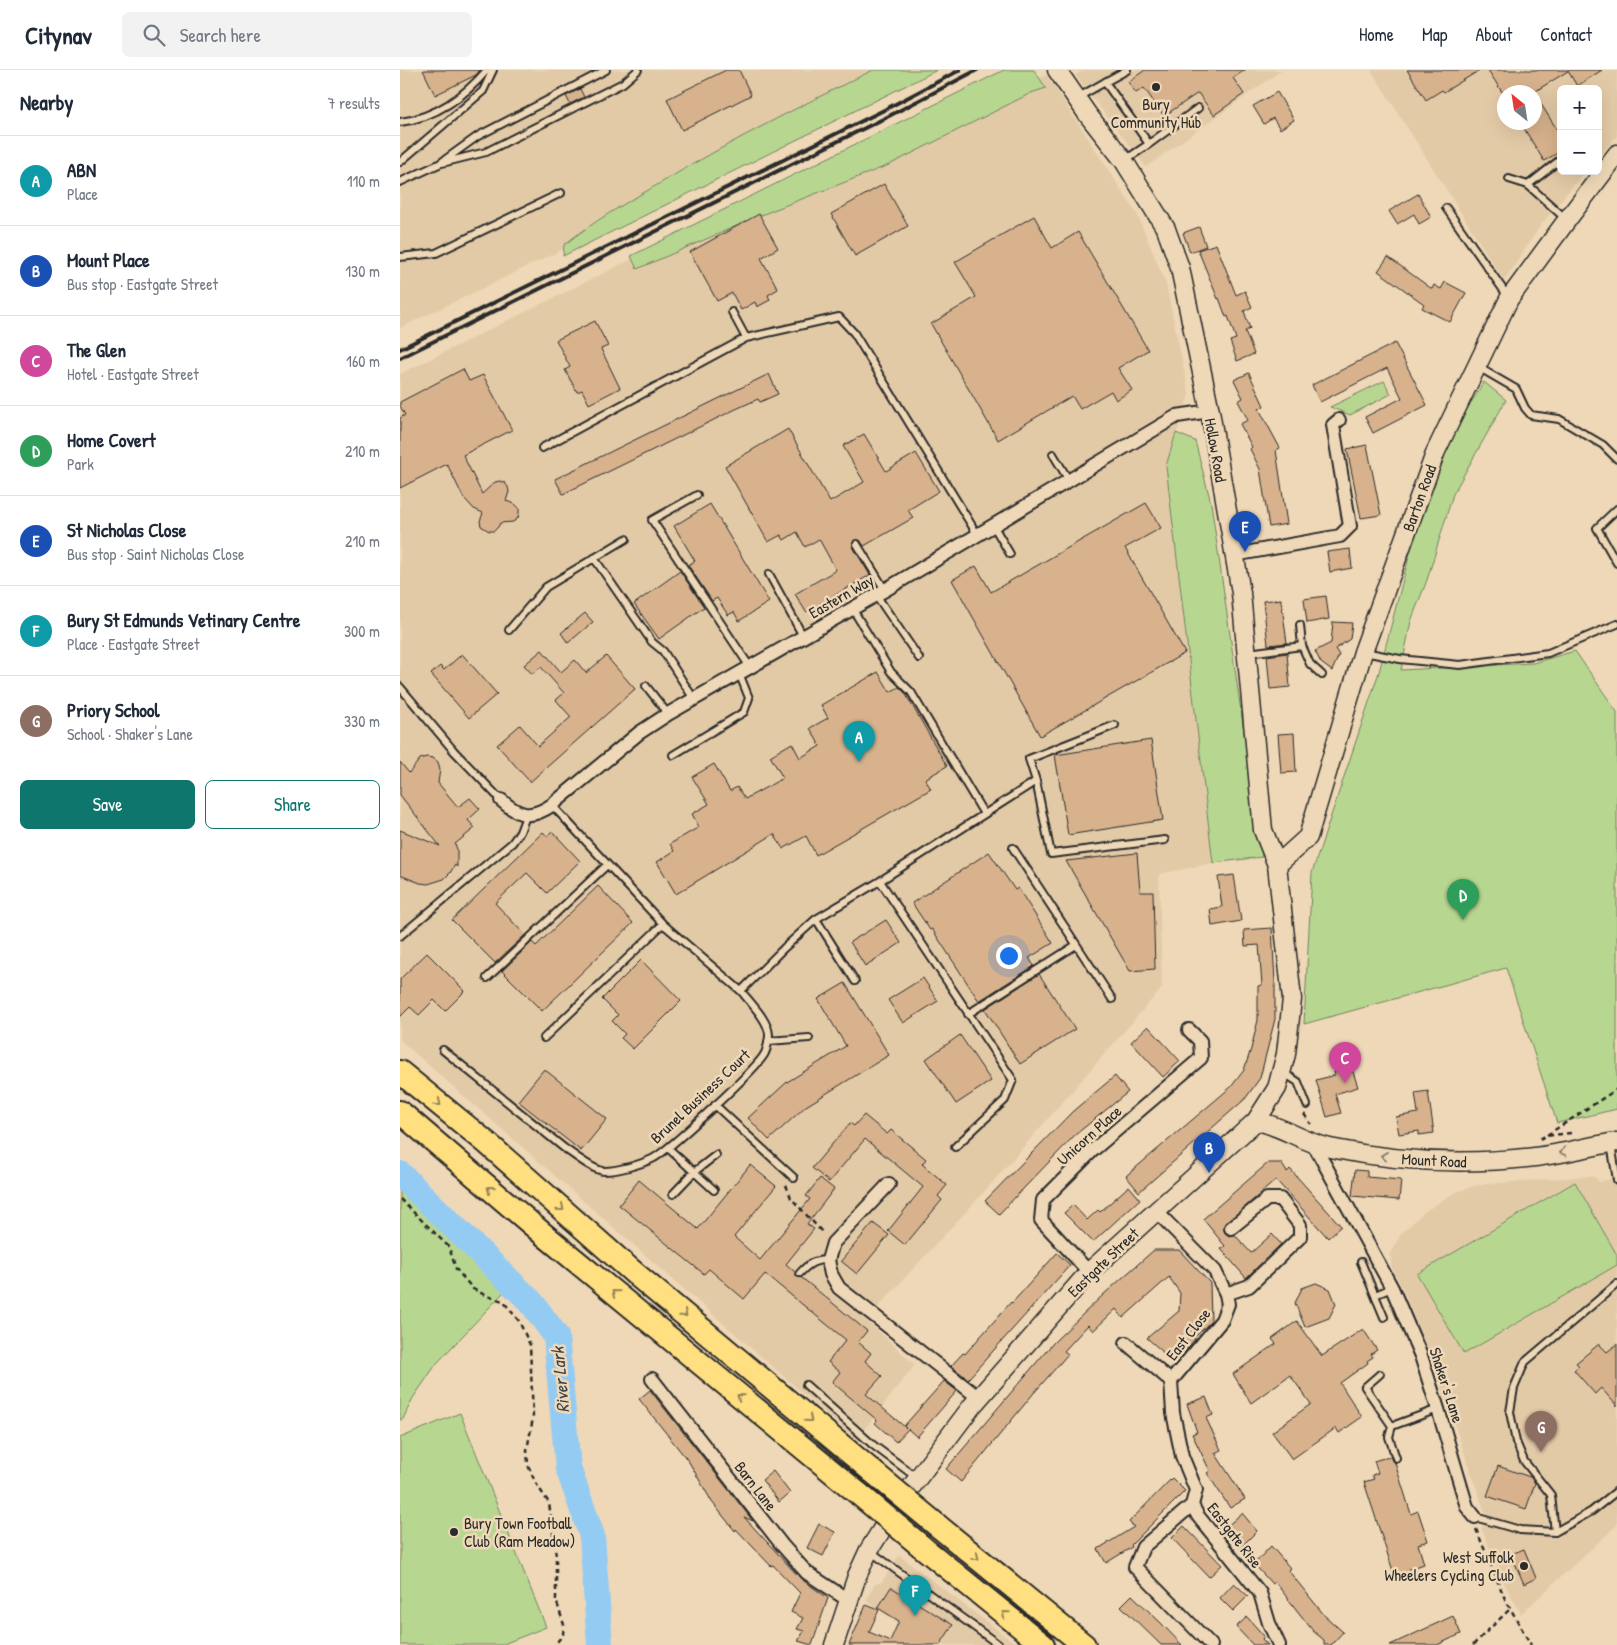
<!DOCTYPE html>
<meta charset="utf-8">
<style>
:root{--surface:#fff;--page:#f2f2f3;--text:#1f2937;--muted:#747a83;--line:#e0e1e3;--accent:#0f766e}
body{margin:0;font-family:"Patrick Hand",sans-serif;background:var(--page);color:var(--text)}
.controls{position:absolute;right:15px;top:15px;display:grid;overflow:hidden;border-radius:8px;box-shadow:0 5px 20px #0002}
.controls button{width:45px;height:45px;display:grid;place-items:center;padding:0;border:0;border-bottom:1px solid var(--line);background:var(--surface);color:var(--text);font:25px sans-serif}
.compass{position:absolute;left:1097px;top:15px;width:45px;height:45px;border-radius:50%;background:var(--surface);box-shadow:0 5px 20px #0002;rotate:330deg}
.you{position:absolute;left:608px;top:885px;width:18px;height:18px;margin:-12px;border:4px solid #fff;border-radius:50%;background:#1a73e8;box-shadow:0 0 0 8px #1a73e833}
.badge{display:grid;place-items:center;width:32px;height:32px;border-radius:50%;background:var(--accent);color:#fff;font-size:16px;font-weight:700}
.pin{position:absolute;translate:-50% -41px;filter:drop-shadow(0 1px 2px #0008)}
.pin::after{content:'';position:absolute;top:26px;width:18px;height:15px;background:inherit;clip-path:polygon(0 0,100% 0,50% 100%)}
.list{margin:0;padding:0;list-style:none}
h2{display:flex;justify-content:space-between;align-items:center;height:65px;margin:0;padding:0 20px;font-size:21px}
h2 small{font-size:16px;font-weight:400;color:var(--muted)}
.list li{display:grid;grid-template-columns:32px 1fr auto;gap:15px;align-items:center;box-sizing:border-box;height:90px;padding:0 20px;border-top:1px solid var(--line)}
.list b{display:block;font-size:19px;white-space:nowrap}
.list p{margin:0;font-size:16px;white-space:nowrap;color:var(--muted)}
.list em{font-size:16px;font-style:normal;color:var(--muted)}
.actions{display:flex;gap:10px;padding:15px 20px}
.actions a{flex:1;padding:11px 0;border:1px solid var(--accent);border-radius:8px;text-align:center;font-size:18px;color:var(--accent)}
.actions .main{background:var(--accent);color:#fff}
.icon{flex:none;width:28px;height:28px;fill:none;stroke:currentColor;stroke-width:2;stroke-linecap:round;stroke-linejoin:round}
.map{position:relative;flex:none;width:1217px;height:1575px;overflow:hidden}
header{display:flex;align-items:center;gap:30px;box-sizing:border-box;height:70px;padding:0 25px;background:var(--surface);border-bottom:1px solid var(--line)}
header strong{font-size:24px}
nav{display:flex;gap:28px;margin-inline-start:auto;font-size:18px}
.search{width:350px;height:45px;background:var(--page);display:flex;align-items:center;gap:12px;box-sizing:border-box;padding:0 18px;border-radius:8px;color:var(--muted);font-size:19px}
main{display:flex}
aside{flex:1;background:var(--surface)}
.map>svg:first-child{display:block}
</style>
<header>
<strong>Citynav</strong>
<div class="search"><svg class="icon" aria-label="search" viewBox="0 0 24 24"><circle cx="10" cy="10" r="6"/><path d="M15 15l6 6"/></svg>Search here</div>
<nav><a>Home</a><a>Map</a><a>About</a><a>Contact</a></nav>
</header>
<main>
<aside>
<h2>Nearby<small>7 results</small></h2>
<ul class="list">
<li><span class="badge" style="background:#0f9aa8">A</span><div><b>ABN</b><p>Place</p></div><em>110 m</em></li>
<li><span class="badge" style="background:#1a4fb4">B</span><div><b>Mount Place</b><p>Bus stop · Eastgate Street</p></div><em>130 m</em></li>
<li><span class="badge" style="background:#d1479c">C</span><div><b>The Glen</b><p>Hotel · Eastgate Street</p></div><em>160 m</em></li>
<li><span class="badge" style="background:#2e9e5b">D</span><div><b>Home Covert</b><p>Park</p></div><em>210 m</em></li>
<li><span class="badge" style="background:#1a4fb4">E</span><div><b>St Nicholas Close</b><p>Bus stop · Saint Nicholas Close</p></div><em>210 m</em></li>
<li><span class="badge" style="background:#0f9aa8">F</span><div><b>Bury St Edmunds Vetinary Centre</b><p>Place · Eastgate Street</p></div><em>300 m</em></li>
<li><span class="badge" style="background:#8d6e63">G</span><div><b>Priory School</b><p>School · Shaker's Lane</p></div><em>330 m</em></li>
</ul>
<div class="actions"><a class="main">Save</a><a>Share</a></div>
</aside>
<div class="map">
<svg width="1217" height="1575" viewBox="0 0 1217 1575">
<rect width="100%" height="100%" fill="#eed8b7"/>
<filter id="ink" filterUnits="userSpaceOnUse"><feTurbulence type="fractalNoise" baseFrequency=".02" numOctaves="2"/><feDisplacementMap in="SourceGraphic" scale="10" xChannelSelector="R" yChannelSelector="G"/><feConvolveMatrix kernelMatrix="1 2 1 2 8 2 1 2 1" color-interpolation-filters="sRGB"/></filter>
<g filter="url(#ink)">
<path fill="#e3caa7" fill-rule="evenodd" d="M0,0H526L273,126L0,258Z
M685,0H882L746,97L675,5Z
M971,0H1217V66L1198,87V19H1161V101H1185L1141,155L1104,211ZM1104,22H1134V52H1104Z
M647,5L737,144L766,214L789,324L766,396L813,793L759,804L762,918L584,1122L466,1250L515,1295L456,1370L0,970V304L232,189Z
M1189,1106L1195,1107L1199,1112L1217,1107V1455L1121,1544L1103,1511L1081,1457L1089,1454L1039,1310L1004,1222L991,1196V1187L989,1186L1001,1164L1024,1142L1054,1123L1074,1116L1089,1114Z
M499,1485L617,1575H538L492,1549L466,1530L475,1514L482,1512Z"/>
<path fill="#b7d791" stroke="#71815e" d="M473,0H537L163,186L164,175C194,151 224,134 257,115C327,73 400,36 473,0Z
M604,0H634L646,18L631,23L489,95L371,141L237,199L231,186Z
M984,311L991,324L950,345L930,337Z
M1084,312L1106,330L1053,424L1027,510L1011,551L1001,600L1133,593L1175,581L1217,642V1039L1157,1053L1106,898L904,954L912,803L979,602L1011,479L1049,368Z
M776,363L795,371L811,433L862,787L813,793L766,396Z
M0,1093L117,1208L37,1293L13,1328L3,1349L0,1350Z
M1175,1112L1217,1185V1195L1064,1284L1017,1204Z
M60,1343L146,1557L101,1575H0V1368Z"/>
<g fill="none" stroke-linecap="round" stroke-linejoin="round">
<path stroke="#94cbf3" stroke-width="26" d="M0,1104L132,1233L156,1266L168,1398L192,1466L200,1575"/>
</g>
<path fill="#d7b28d" stroke="#2b2b2b" d="M23,0H80L76,5L35,25Z
M326,0H339L351,25L282,60L267,29Z
M745,0H845L833,8L844,24L814,45L798,23L764,46L744,18L736,23L728,12Z
M1007,0H1080L1044,22L1042,20L1026,30Z
M1088,0H1202L1177,16L1168,1L1134,22H1102Z
M180,19L184,27L170,34L166,26Z
M877,22L894,50L880,59L873,48L864,54L853,36Z
M1134,23L1161,66V81L1144,91L1120,52H1134Z
M484,114L508,156L455,186L431,144Z
M1018,124L1031,147L1019,154L1014,144L997,154L989,141Z
M359,144L378,178L361,188L378,219L368,225L370,230L357,237L355,232L341,240L332,223L317,231L290,182Z
M634,146L652,178L678,162L748,280L718,298L732,320L716,330L711,321L680,339L672,326L598,370L531,254L576,227L555,192Z
M799,157L806,176L790,182L783,163Z
M816,174L836,225L845,221L852,237L844,241L850,259L845,261L854,284L837,291L830,271L836,269L828,246L826,247L819,228L818,229L798,180Z
M988,187L1032,219L1034,215L1041,219L1045,212L1066,223L1050,252L1022,238L1024,234L978,201Z
M195,251L208,276L201,279L220,318L189,334L182,320L177,322L165,300L170,297L156,270Z
M995,273L1027,335L973,363L965,347L1002,328L987,298L920,332L912,315Z
M63,299L69,311L83,305L112,360L63,385L82,424L95,412L100,411L105,413L108,417L109,422L106,431L115,434L119,438V443L118,448L113,452L100,453L98,457L94,461H89L81,456L80,451L83,443L74,439L63,427L47,394L0,418V348L5,345L0,336V332Z
M849,303L864,336L859,339L880,378L876,380L887,454L869,457L860,399L850,379L852,377L840,354L848,350L838,331L843,328L834,310Z
M369,304L378,324L360,332L358,329L336,339L163,424L155,409Z
M388,359L430,432L464,412L443,376L464,364L486,401L516,383L539,421L508,440L513,448L464,476L460,470H454L453,477L470,505L406,542L395,524L436,500L419,469L405,477L397,462L384,470L381,465L368,472L325,396Z
M967,375L981,445L961,448L947,379Z
M746,433L761,458L725,478L785,583L640,666L552,510L576,496L591,522Z
M310,434L369,532L339,551L334,542L328,545L317,528L312,531L288,495L295,491L274,456Z
M950,479L952,498L930,502L927,482Z
M280,501L304,537L259,569L234,534Z
M926,526L929,549L907,553L904,529Z
M881,529L887,573L868,575L863,531Z
M185,543L193,552L168,573L161,563Z
M933,552L952,553L950,569L935,579L939,585L932,601L921,593L915,581L931,573Z
M142,580L161,602L175,590L186,603L206,586L235,619L130,712L97,675L120,655L138,676L171,647L156,630L164,623L141,597L132,604L124,595Z
M887,583L890,617L870,619L867,586Z
M62,584L97,624L69,648L31,604L40,596L44,600Z
M478,602L490,622L499,617L505,623L547,696L525,709L531,719L416,785L406,766L383,779L374,764L276,824L257,792L274,781L270,774L299,757L292,744L309,734L292,707L314,694L330,721L337,717L345,729L383,708L370,686L392,673L400,688L420,676L410,658L428,648L421,635Z
M894,663L896,702L881,703L878,664Z
M751,670L763,750L668,765L655,685Z
M26,687L33,688L38,692L40,699L38,713L58,737L70,728L80,739L68,750L75,758L55,774L57,779V797L55,795L50,803L44,809L28,814L20,813L0,805V760L40,776L0,725V692L9,703L20,689Z
M152,761L180,791L147,823L127,803L95,833L125,865L95,893L52,850L143,762L147,766Z
M589,782L615,820L618,818L653,873L629,888L634,896L579,931L532,859L530,860L512,833Z
M737,783L740,822H753L755,899L730,901L666,791Z
M834,805L841,851L812,856L810,839L822,837L818,807Z
M198,816L233,853L142,941L102,901L132,872L136,876Z
M486,850L501,873L465,896L450,872Z
M872,858L875,912V949L860,1008L845,1029L739,1122L726,1106L831,1017L844,1000L851,979L858,950V916L862,915L859,875L845,876L844,860Z
M27,883L65,921L45,941L34,930L19,945L10,937L0,947V909Z
M241,890L281,931L233,979L221,968L225,964L212,951L218,945L202,929Z
M639,904L675,959L620,994L585,939Z
M523,908L538,931L503,953L488,930Z
M445,913L489,985L406,1036L369,1070L348,1048L387,1012L446,976L418,929Z
M748,956L780,991L763,1007L731,972Z
M560,965L591,1011L556,1034L526,989Z
M951,996L958,1017L935,1024L941,1043L927,1047L916,1010L935,1005L934,1002Z
M144,999L207,1049L181,1081L118,1031Z
M715,1006L728,1022L675,1065L599,1144L585,1131L673,1041Z
M1028,1021L1034,1063L1019,1065V1061L999,1064L996,1047L1018,1043L1015,1023Z
M464,1045L487,1064L491,1060L526,1089L522,1094L547,1115L538,1126L542,1130L505,1175L488,1161L523,1117L465,1069L429,1112L412,1098L450,1053L454,1056Z
M868,1093H881L887,1102L890,1099L941,1156L928,1168L876,1110L823,1156L825,1163L829,1166L835,1165L851,1183L872,1164L881,1174L846,1208L821,1179L825,1176L803,1149Z
M350,1095L376,1116L334,1167L360,1190L410,1129L406,1126L420,1108L434,1119L407,1154L414,1159L386,1194L395,1202L397,1207L402,1208L467,1261L458,1272L471,1283L465,1291L482,1306L466,1324L506,1358L504,1356L544,1311L557,1321L517,1367L508,1359L496,1372L475,1353L477,1350L432,1312L440,1302L428,1292L446,1270L365,1204L344,1229L309,1199L304,1204L219,1135L239,1110L298,1159Z
M955,1100L967,1101V1107L1001,1110L999,1130L952,1126Z
M729,1116L740,1129L693,1172L664,1143L673,1135L687,1150L698,1140L700,1142Z
M473,1153L489,1165L457,1204L441,1191Z
M754,1180H779L810,1213L811,1251L794,1268L795,1269L785,1281L772,1293L762,1283L763,1282L747,1268L779,1241L780,1223L769,1207L723,1248L716,1239L693,1261L688,1255L664,1281L668,1284L633,1324L561,1412L546,1399L654,1272L703,1225Z
M657,1183L670,1195L568,1309L551,1296L563,1283L565,1284L611,1232L612,1233Z
M916,1213L930,1219L936,1234L929,1248L905,1257L895,1233L902,1218Z
M897,1251L922,1286L963,1259L977,1280L971,1284L973,1287L967,1291L968,1293L940,1313L962,1347L939,1363L936,1358L892,1389L872,1362L911,1334L890,1305L851,1333L833,1304L876,1274L872,1269Z
M1199,1274L1207,1282L1217,1274V1336L1201,1318L1195,1324L1174,1300L1179,1296L1176,1293Z
M250,1320L353,1451L344,1447L401,1509L428,1528L412,1575L398,1571L404,1561L397,1559L403,1548L391,1542L400,1523L373,1495L371,1496L336,1459L335,1461L312,1432L289,1392L239,1329Z
M806,1327L813,1345L806,1348L821,1380L815,1383L845,1429L830,1438L807,1403L810,1401L792,1364L797,1362L787,1334Z
M990,1386L992,1391L995,1393L1011,1444L1018,1441L1028,1471L1018,1474L1024,1494L1009,1499L1010,1502L995,1507L964,1412L974,1409L972,1405L978,1403L974,1391Z
M1098,1396L1130,1407L1135,1413L1126,1439L1087,1426Z
M373,1401L390,1423L379,1432L362,1410Z
M772,1408L785,1421L731,1475L732,1477L706,1493L698,1479L734,1457L729,1452Z
M842,1443L857,1461L840,1478L824,1459Z
M419,1454L435,1462L423,1486L407,1478Z
M784,1456L822,1495L809,1507L772,1468Z
M871,1476L890,1498L888,1500L925,1546L943,1562L931,1575H924V1570L913,1561L875,1512L872,1514L854,1494Z
M1124,1479L1136,1508L1124,1514L1111,1484Z
M834,1513L848,1526L833,1541L820,1528Z
M491,1517L553,1555L540,1575H449L466,1535L479,1540L469,1562L490,1571L499,1551L478,1538Z
M732,1525L762,1554L782,1575H761L721,1536Z
M1053,1546L1061,1564L1037,1575H990Z
M847,1547L864,1566L862,1569L868,1575H853L836,1557Z"/>
<g fill="none" stroke-linecap="round" stroke-linejoin="round">
<defs>
<path id="lane" d="M705,12L727,0
M677,28L705,12L749,74L725,90
M0,52C35,48 65,26 87,0
M749,74L798,38
M1161,89L1128,115L1166,149
M0,92L83,21L93,0
M42,93L86,82L223,13L238,0
M1109,109L1128,115
M0,112L39,94L78,66L206,0
M1046,138L1109,228
M0,187L36,183L161,123
M332,242L346,268
M1078,297L1116,319L1125,338L1131,345L1159,349L1203,375L1217,389
M142,378L346,268L439,247L454,263L577,464
M653,384L668,409
M297,425L252,450L350,597
M1217,439L1197,458L1217,493
M593,455L610,484
M457,474L485,520
M194,488L252,572L263,581L294,629
M369,504L403,566
M476,525L519,588
M452,538L491,602L511,622L584,744
M900,555L902,576
M109,560L146,517L226,469
M964,582L1000,589L1060,595L1148,583L1217,554
M848,583L902,576L910,594L922,605
M246,616L268,644
M0,617L54,681L101,730
M715,655L629,689L636,711L651,784L765,770
M273,685L344,642L349,628L339,603
M152,735L263,854L341,921L384,878L416,849L480,811L636,711
M613,778L712,929
M480,811L613,1010L605,1030L555,1077
M416,849L455,911
M0,866L112,773L120,762L126,746
M87,908L207,795
M568,944L676,875
M144,968L263,854
M368,971L409,968
M43,980L164,1078C173,1084 194,1101 204,1101C217,1101 239,1095 252,1089C266,1083 359,997 365,983C367,979 369,970 369,965C369,951 349,931 341,921
M884,1003L898,1012L907,1035
M315,1035L394,1108
M1211,1074L1217,1110
M268,1078L314,1120
M273,1124L294,1102L316,1085
M961,1192L984,1247
M400,1203C409,1193 415,1190 428,1190
M975,1225L992,1218
M980,1304L965,1317L992,1356L1038,1339
M406,1315L473,1375L516,1407
M992,1356L989,1367L996,1388
M1075,1447L1120,1460L1155,1462L1192,1441L1217,1421
M1155,1462L1151,1425L1124,1391L1116,1372L1110,1342L1114,1318L1125,1292L1217,1214
M470,1481L599,1575"/>
<path id="street" d="M834,485L940,466L950,456L933,355L939,350
M101,730C120,747 131,749 152,735L239,663L268,644L485,520L777,346L810,341
M913,1073L992,1218L1021,1286L1038,1339L1067,1437L1075,1447
M489,1114L433,1173L428,1190L431,1204L439,1218L579,1328
M756,1141L815,1201L826,1224L828,1234L822,1250L771,1311L773,1343L782,1386L796,1420L792,1435L798,1446L860,1523L869,1553L879,1575
M689,1202L641,1150L643,1130L692,1081L801,988L800,971L789,960
M826,1224L849,1216L900,1167V1155L880,1129H867L831,1158
M726,1273L771,1311
M252,1309L382,1475L407,1503L448,1530
M792,1435L743,1477L735,1497L811,1575"/>
<path id="secondary" d="M877,795L908,767L963,582L1036,381L1109,229L1167,150L1217,84
M856,1051C883,1056 904,1073 930,1078C997,1092 1067,1095 1135,1087C1162,1084 1190,1076 1217,1072
M434,1575L457,1506L469,1480L494,1440L572,1336L689,1202L856,1051L877,1018L886,984L892,929L877,795L863,760L841,523L810,341L780,198L766,159L724,91L688,45L657,0"/>
<path id="highway" d="M0,1002L87,1073L232,1201L473,1402
M0,1042L142,1163L459,1424
M538,1456L684,1575
M521,1476L643,1575"/>
</defs>
<use href="#lane" stroke="#2b2b2b" stroke-width="10"/>
<use href="#street" stroke="#2b2b2b" stroke-width="16"/>
<use href="#secondary" stroke="#2b2b2b" stroke-width="21"/>
<use href="#highway" stroke="#2b2b2b" stroke-width="26"/>
<path stroke="#2b2b2b" stroke-width="2.5" stroke-dasharray="5 4" stroke-linecap="butt" d="M904,1044L911,1054
M1147,1065L1217,1019
M1140,1069L1145,1066L1171,1063
M386,1115L391,1128L423,1163
M0,1129L49,1177L56,1199L73,1219L87,1226L103,1231L119,1251L130,1275L133,1348L127,1380L128,1395L135,1412L149,1433L156,1486V1530L164,1555L163,1564L155,1575
M1076,1459L1105,1529L1131,1575
M1073,1575L1110,1539"/>
<use href="#lane" stroke="#eed8b7" stroke-width="6"/>
<use href="#street" stroke="#eed8b7" stroke-width="12"/>
<use href="#secondary" stroke="#eed8b7" stroke-width="18"/>
<use href="#highway" stroke="#ffdf80" stroke-width="22"/>
<path stroke="#2b2b2b" stroke-width="4" d="M0,279L484,40L560,0
M0,288L487,47L577,0"/>
<defs>
<path id="highway-bridge" d="M473,1402L538,1456
M459,1424L521,1476"/>
</defs>
<use href="#highway-bridge" stroke="#2b2b2b" stroke-width="26" stroke-linecap="butt"/>
<use href="#highway-bridge" stroke="#ffdf80" stroke-width="22"/>
</g>
<defs><path id="oneway-chevron" d="M-2-3.5L2.5 0L-2 3.5" fill="none" stroke-width="1.6" stroke-linecap="round" stroke-linejoin="round" transform="scale(1.25)"/></defs>
<g stroke="#958556">
<use href="#oneway-chevron" transform="translate(38 1033) rotate(39)"/>
<use href="#oneway-chevron" transform="translate(90 1119) rotate(-140)"/>
<use href="#oneway-chevron" transform="translate(161 1138) rotate(41)"/>
<use href="#oneway-chevron" transform="translate(215 1223) rotate(-141)"/>
<use href="#oneway-chevron" transform="translate(284 1244) rotate(40)"/>
<use href="#oneway-chevron" transform="translate(340 1327) rotate(-141)"/>
<use href="#oneway-chevron" transform="translate(409 1349) rotate(40)"/>
<use href="#oneway-chevron" transform="translate(576 1487) rotate(39)"/>
<use href="#oneway-chevron" transform="translate(605 1544) rotate(-141)"/>
</g>
<g stroke="#8c8271">
<use href="#oneway-chevron" transform="translate(1163 1082) rotate(169)"/>
<use href="#oneway-chevron" transform="translate(984 1086) rotate(-173)"/>
</g>
</g>
<g fill="#2b2b2b" stroke="#eed8b7" stroke-width="2">
<circle cx="756" cy="17" r="5"/>
<circle cx="54" cy="1462" r="5"/>
<circle cx="1124" cy="1496" r="5"/>
</g>
<g text-anchor="middle" dominant-baseline="central" stroke-width="5" stroke-linejoin="round" paint-order="stroke">
<g font-size="16" fill="#2b2b2b" stroke="#eed8b7">
<text x="756" y="34">Bury<tspan x="756" dy="18">Community Hub</tspan></text>
<text x="64" y="1453" text-anchor="start">Bury Town Football<tspan x="64" dy="18">Club (Ram Meadow)</tspan></text>
<text x="1114" y="1487" text-anchor="end">West Suffolk<tspan x="1114" dy="18">Wheelers Cycling Club</tspan></text>
</g>
<g font-size="16" fill="#2b2b2b" stroke="#eed8b7">
<text transform="translate(816 380) rotate(80)">Hollow Road</text>
<text transform="translate(1019 428) rotate(-70)">Barton Road</text>
<text transform="translate(441 526) rotate(-30)">Eastern Way</text>
<text transform="translate(300 1026) rotate(-43)">Brunel Business Court</text>
<text transform="translate(689 1065) rotate(-42)">Unicorn Place</text>
<text transform="translate(1034 1090) rotate(3)">Mount Road</text>
<text transform="translate(703 1192) rotate(-44)">Eastgate Street</text>
<text transform="translate(788 1264) rotate(-52)">East Close</text>
<text transform="translate(1047 1315) rotate(72)">Shaker's Lane</text>
<text transform="translate(356 1416) rotate(52)">Barn Lane</text>
<text transform="translate(835 1465) rotate(52)">Eastgate Rise</text>
</g>
<g font-size="18" font-style="italic" fill="#3b4349" stroke="#eed8b7">
<text transform="translate(160 1310) rotate(-95)">River Lark</text>
</g>
</g>
</svg>
<div class="controls">
<button>+</button>
<button>−</button>
</div>
<svg class="compass" viewBox="-18 -18 36 36"><path d="M0-13l5 13h-10z" fill="#e53935"/><path d="M0 13l5-13h-10z" fill="#747a83"/></svg>
<div class="you"></div>
<div class="pin badge" style="left:459px;top:692px;background:#0f9aa8">A</div>
<div class="pin badge" style="left:809px;top:1103px;background:#1a4fb4">B</div>
<div class="pin badge" style="left:945px;top:1013px;background:#d1479c">C</div>
<div class="pin badge" style="left:1063px;top:850px;background:#2e9e5b">D</div>
<div class="pin badge" style="left:845px;top:482px;background:#1a4fb4">E</div>
<div class="pin badge" style="left:515px;top:1546px;background:#0f9aa8">F</div>
<div class="pin badge" style="left:1141px;top:1382px;background:#8d6e63">G</div>
</div>
</main>
